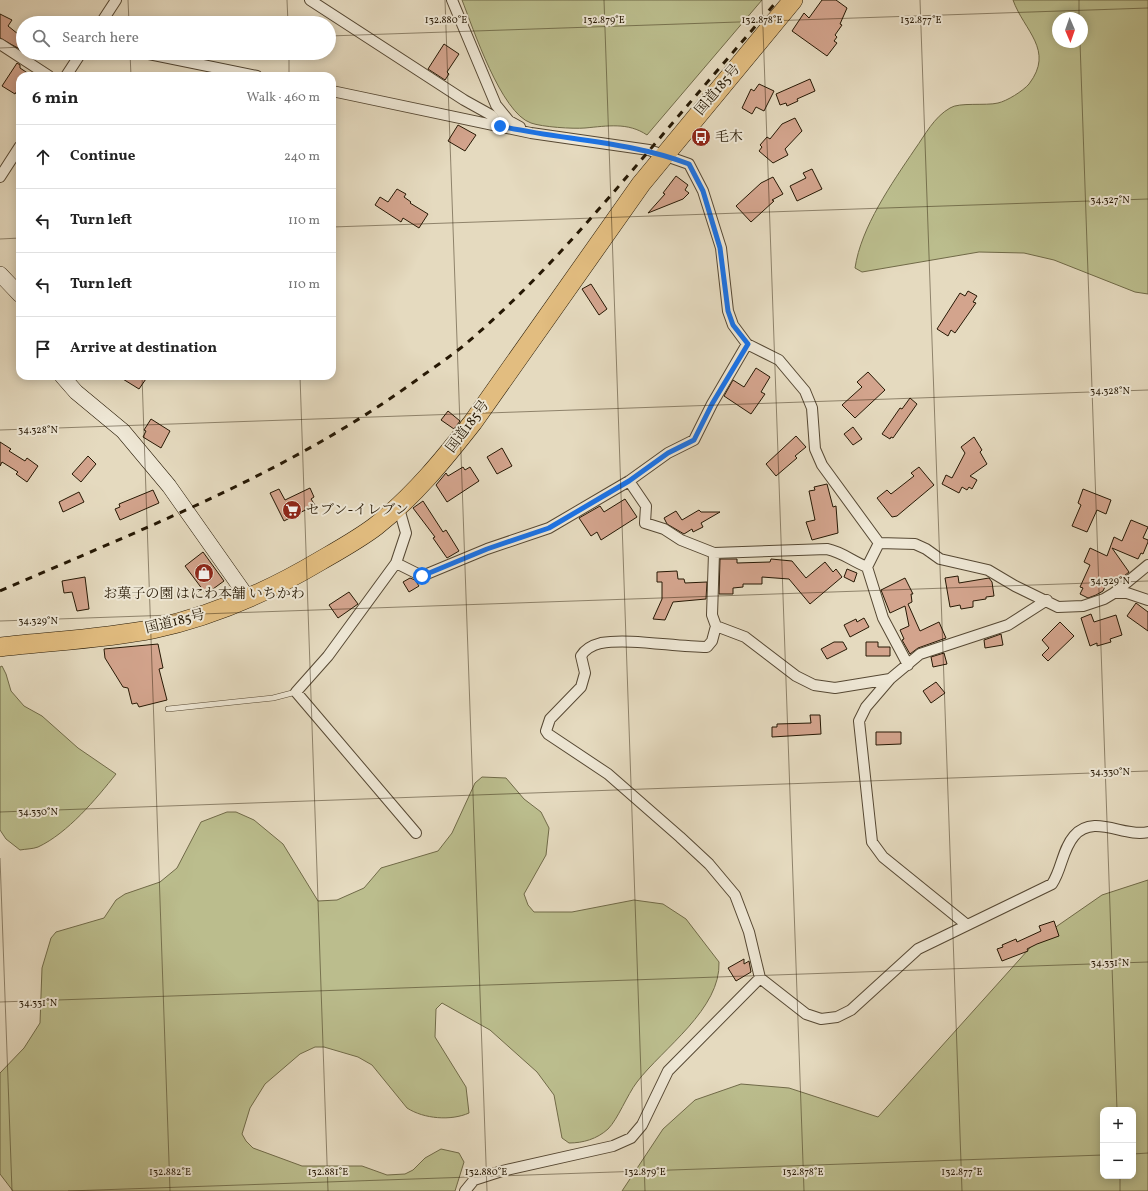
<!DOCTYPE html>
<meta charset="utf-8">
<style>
:root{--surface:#fff;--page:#f6f6f6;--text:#222;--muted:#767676;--line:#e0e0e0}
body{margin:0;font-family:Vollkorn,"Noto Serif JP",serif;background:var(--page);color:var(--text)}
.controls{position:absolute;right:12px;bottom:12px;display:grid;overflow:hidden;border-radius:8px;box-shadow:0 2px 10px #0003}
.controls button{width:36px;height:36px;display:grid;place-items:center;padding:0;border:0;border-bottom:1px solid var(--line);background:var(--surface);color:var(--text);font:20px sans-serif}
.compass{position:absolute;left:1052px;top:12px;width:36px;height:36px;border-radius:50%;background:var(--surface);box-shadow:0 2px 10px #0003;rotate:178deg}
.stop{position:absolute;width:12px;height:12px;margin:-9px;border:3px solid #1a73e8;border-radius:50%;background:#fff}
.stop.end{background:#1a73e8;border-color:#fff;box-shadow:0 1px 4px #0008}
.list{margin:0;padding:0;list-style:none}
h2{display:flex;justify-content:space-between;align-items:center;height:52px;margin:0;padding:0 16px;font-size:17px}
h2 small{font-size:13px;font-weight:400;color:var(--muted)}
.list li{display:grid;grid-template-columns:26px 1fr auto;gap:12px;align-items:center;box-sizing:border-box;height:64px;padding:0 16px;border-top:1px solid var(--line)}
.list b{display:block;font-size:15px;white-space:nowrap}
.list em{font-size:13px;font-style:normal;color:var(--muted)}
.icon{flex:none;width:22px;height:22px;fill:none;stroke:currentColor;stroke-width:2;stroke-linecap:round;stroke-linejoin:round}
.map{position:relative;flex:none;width:1148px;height:1191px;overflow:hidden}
.search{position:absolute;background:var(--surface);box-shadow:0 2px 10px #0003;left:16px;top:16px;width:320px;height:44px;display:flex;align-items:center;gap:10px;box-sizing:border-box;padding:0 14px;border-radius:22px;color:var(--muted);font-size:15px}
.panel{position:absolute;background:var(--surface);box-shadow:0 2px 10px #0003;left:16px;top:72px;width:320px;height:308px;border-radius:12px}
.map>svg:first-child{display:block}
</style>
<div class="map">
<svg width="1148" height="1191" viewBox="0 0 1148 1191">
<rect width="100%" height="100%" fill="#e5dabf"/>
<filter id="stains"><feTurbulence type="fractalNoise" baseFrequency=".005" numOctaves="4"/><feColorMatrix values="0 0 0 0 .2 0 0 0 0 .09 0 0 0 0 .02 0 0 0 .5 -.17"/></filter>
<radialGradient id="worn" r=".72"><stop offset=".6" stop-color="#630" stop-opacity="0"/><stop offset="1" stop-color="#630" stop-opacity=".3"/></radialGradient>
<path fill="#bbbd8d" stroke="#706a48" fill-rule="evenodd" d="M462,0H762L647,135C628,122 607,126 585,128C573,129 542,127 531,123C501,113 473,28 462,0Z
M1013,0H1148V294L1135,292L1054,260L1024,253L979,252L862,272L855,268C861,227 892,183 915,149C925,135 934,117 950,108C959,102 986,106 998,103C1007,101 1023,91 1029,84C1055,50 1024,31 1013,0ZM1058,18H1082V42H1058Z
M2,666L6,674L11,691L24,706L42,716L78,748L116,774C96,799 68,833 38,847C33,849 25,849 20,850L6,839L0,830V667Z
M482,777L506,778L524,799L541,812L549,828L546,855L524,894L528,905L534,912H572L634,900L663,904L686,919L719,962C721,1009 663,1048 637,1082C627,1095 618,1119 608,1129C597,1139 583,1143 569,1143L562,1138L554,1095L537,1072L490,1030L442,1003L436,1009L435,1037L466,1087L469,1113C451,1121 424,1119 407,1108L372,1065L358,1057L324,1047H315L300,1054L265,1084L250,1108L242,1134L246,1141L253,1148L302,1166H362L387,1175L405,1174L413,1170L425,1158L441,1149L459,1153L464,1162L455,1191H13L0,1174V1073L24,1048L40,1023L42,968L51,938L56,932L104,918L116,900L125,894L160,882L177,868L201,822L227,812H236L254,820L283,844L318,901L337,900L364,888L381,868L438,851L452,833L475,783Z
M1148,880V1191H622L663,1129L695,1100L741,1084L789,1088L878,1117L1037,940L1102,895ZM1103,1110H1133V1176H1103Z"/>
<path fill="#d3a48d" stroke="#261804" d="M822,0H836L847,8L840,24L842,25L835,35L837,37L834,41L837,43L827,56L792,31L804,13L809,18Z
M0,14L12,20L8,26L23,38V51L0,38Z
M444,44L459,54L447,72L449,74L445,80L428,69Z
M17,63L20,65V68L32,76H20V86L15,94L2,86Z
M810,79L815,91L797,99L798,101L787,106L786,103L780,105L776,94Z
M759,84L774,91L764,111L756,107L752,114L742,108L751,89L754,91Z
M795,118L802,131L785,149L788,155L773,163L759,151L762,147L760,145L767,137L770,139L782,124Z
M458,125L476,135L465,151L448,141Z
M812,169L822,189L797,201L790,186L806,178L803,173Z
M676,176L688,185L685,190L689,193L683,199L648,213L665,194L663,193Z
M773,177L783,194L772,200L774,201L751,222L736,206L761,183Z
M397,189L406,194L404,197L411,202L410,203L428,214L419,228L403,218L401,222L375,205L380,197L388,202Z
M591,284L607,309L599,315L582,289Z
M968,291L977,296L973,302L976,303L955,333L951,330L948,336L937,329L960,293L965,296Z
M756,368L770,377L761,392L765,394L751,414L724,396L733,380L744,387Z
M868,372L885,390L855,418L842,405L862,387L857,382Z
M118,376H148L139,389Z
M910,398L917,404L893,438L891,437L890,439L882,434L900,408L902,409Z
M448,411L460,421L454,429L441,420Z
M151,419L170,431L161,448L143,437L146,431L144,430Z
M853,427L862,439L853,445L844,434Z
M796,436L806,447L795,456L797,458L776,476L766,464Z
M974,437L982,450L980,452L987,464L970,476L977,480L972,489L969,487L967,490L962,487L959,493L942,484L946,475L952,478L965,453L961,447Z
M0,442L11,449L9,451L25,461L27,458L38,466L27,482L16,474L18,472L2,462L0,466Z
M502,448L512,466L497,474L487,457Z
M88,456L96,464L81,482L72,474Z
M463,467L465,470L470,467L479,481L447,502L436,485L446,473L448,476Z
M919,467L934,485L897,516L892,517L877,498L887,490L891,494L914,476L911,473Z
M827,484L833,507L836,506L838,533L812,540L806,522L815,520L809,491L815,490L814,487Z
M310,488L314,497L311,499L315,505L284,521L270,493L279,489L285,500Z
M1083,489L1111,500L1106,514L1097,510L1087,532L1072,526L1081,505L1078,503Z
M153,490L159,503L120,520L115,509L120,507L119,504Z
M79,492L84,502L63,512L59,502Z
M625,499L637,517L601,540L597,532L591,536L579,518L600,506L604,512Z
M423,501L443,532L446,530L459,551L447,558L433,538L435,537L413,508Z
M699,510L701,512H720L701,523L703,527L693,532L692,529L684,534L667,524L664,518L676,511L682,520Z
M1131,520L1148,527L1143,538L1148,540V542L1143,554L1141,553L1138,559L1112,548L1129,572L1114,584L1109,578L1103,591L1096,595L1088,598L1080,594L1083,588L1080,587L1090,565L1084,562L1090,548L1107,556L1114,537L1122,541Z
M203,552L224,581L206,594L185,566Z
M720,559H737V563L770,562L771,559L792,561L806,578L825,562L833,572L836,569L842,577L810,604L789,579L762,577V584H743V587L733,588V594H719Z
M847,569L857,573L854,582L844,577Z
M677,571L678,579H684L685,583L707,582L706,599L673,602L665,620L653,619L662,599V582H657V572Z
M958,576L959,583L989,578L992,582L994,596L986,597V599L973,601V607L961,609L960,605L950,607L945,578Z
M85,577L89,609L77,611L72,592L64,593L62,581Z
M410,578L415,580L419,586L409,592L403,582Z
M905,578L913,594H911L912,602L908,604L920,631L939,622L946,638L918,648L910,654L902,640L904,639L900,630L909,626L905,606L890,613L881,590Z
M349,592L358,604L338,618L329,605Z
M1136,603L1148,612V631L1127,616Z
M1091,614L1094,622L1116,615L1122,635L1110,639L1111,642L1097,646V643L1090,646L1081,618Z
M864,618L869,627L850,637L844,625L856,619L857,622Z
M1060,622L1074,636L1048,661L1042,655L1049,648L1042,640Z
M1001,634L1003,645L985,648L984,640Z
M834,642H843L847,649L827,659L821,649Z
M866,642H878V647H890V656H866Z
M158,644L163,668L159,669L167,700L139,707L137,703L132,704L128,688L123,687L105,658L104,649Z
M944,653L947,664L933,667L931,657Z
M936,682L945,693L931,703L923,691Z
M810,715H820L821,734L772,737V727H777V724L811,723Z
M876,732H901V744L876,745Z
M1054,921L1059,936L1037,944L1027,949L1028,951L1002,961L997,949L1003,947L1002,945L1016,939L1017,942L1041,931L1039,926Z
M744,959V964L749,961L751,972L736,981L728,968Z"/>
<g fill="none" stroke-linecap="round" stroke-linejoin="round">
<defs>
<path id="lane" d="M168,709L273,698L296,692"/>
<path id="street" d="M310,0L464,100L491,115L500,126
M452,0L496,105L509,121L520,127
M101,23L116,0
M0,44L49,76
M144,53L257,76
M66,76L81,53
M332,91L531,133L649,150L689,164L703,191L721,248L728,311L733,325L747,344L779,360L805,391L812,408L815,449L822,465L879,543
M0,177L20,146
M629,481L646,506L645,523L664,529L681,540L714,553L827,549C842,552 852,561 867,567
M398,505L406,533L396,563L328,656L296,692L416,833
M879,543L915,544L926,549L940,559L988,570L1015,586L1058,607L1083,606L1104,599L1114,593L1148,565
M879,543L867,567L883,618L908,665
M714,553L712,615L716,626L712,641L707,647C675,647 630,638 601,643C593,645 585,649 581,656L585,673L581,687L550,719L546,731L548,734L608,774L680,837L709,864L735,895L749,932L760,978L806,1014L821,1019L837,1017L851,1010L918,949L1052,884C1062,869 1062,850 1074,836C1094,813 1124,838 1148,832
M396,563L422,576L487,549L549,528L629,481L668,453L694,440L712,404L747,344
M1114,593H1127L1148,600
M716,626L745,637L796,676L814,685L835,688L890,679
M967,925L883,857L872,842L859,721L866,707L890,679L920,654L1008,625L1047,600
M465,1191L474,1180L502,1171L613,1146L631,1138L642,1125L668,1071L760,978"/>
<path id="secondary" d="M0,274L20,295
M62,376L76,392L123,431L169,486L248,598"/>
<path id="highway" d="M0,647C51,641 103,639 153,629C213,616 268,592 320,561C339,550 359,539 376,526C414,496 444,459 473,422L641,184L793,0"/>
</defs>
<use href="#lane" stroke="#564833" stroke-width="6"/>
<use href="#street" stroke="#564833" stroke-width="12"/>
<use href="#secondary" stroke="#261804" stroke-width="16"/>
<use href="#highway" stroke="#261804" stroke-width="20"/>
<use href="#lane" stroke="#eee7d5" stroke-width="5"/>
<use href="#street" stroke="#eee7d5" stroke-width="10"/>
<use href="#secondary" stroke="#eee7d5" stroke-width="15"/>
<use href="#highway" stroke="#e2bd80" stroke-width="19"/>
<path stroke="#261804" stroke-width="3" stroke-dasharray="7 7" stroke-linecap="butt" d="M0,591C144,528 294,471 422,376C435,367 449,357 462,347C531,289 590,220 648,152C691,101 734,51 778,0"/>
</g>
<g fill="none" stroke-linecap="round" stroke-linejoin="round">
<path stroke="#1a73e8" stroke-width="5" d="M422,576L487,549L549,528L629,481L668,453L694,440L712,404L748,344L733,325L728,311L720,248L703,191L689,164C629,141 563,140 500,126"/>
</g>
<path fill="none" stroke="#261804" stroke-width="1" stroke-opacity="0.45" d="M128,0L129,23M287,0L288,23M445,0L487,1191M604,0L645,1191M762,0L804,1191M920,0L962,1191M1079,0V18M329,36L1148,8M1080,42L1117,1110M0,48L23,47M130,53L131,76M289,53V76M332,227L1148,199M0,239L20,238M142,376L170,1191M300,376L328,1191M0,430L1148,390M0,621L1148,581M0,812L1148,771M0,858L12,1191M0,1002L1148,962M1133,1154L1148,1153M1120,1176V1191M68,1191L1103,1155"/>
<defs>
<symbol id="bus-disc" viewBox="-11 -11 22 22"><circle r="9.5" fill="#8f2418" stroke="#eee7d5"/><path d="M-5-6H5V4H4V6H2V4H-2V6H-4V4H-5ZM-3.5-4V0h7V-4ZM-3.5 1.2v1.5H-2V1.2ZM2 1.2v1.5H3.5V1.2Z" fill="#fff"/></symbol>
<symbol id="supermarket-disc" viewBox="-11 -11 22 22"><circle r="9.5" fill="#8f2418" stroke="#eee7d5"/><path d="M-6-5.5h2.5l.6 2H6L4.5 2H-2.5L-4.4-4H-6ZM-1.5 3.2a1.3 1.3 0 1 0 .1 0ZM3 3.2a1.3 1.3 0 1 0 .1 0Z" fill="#fff"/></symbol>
<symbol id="shop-disc" viewBox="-11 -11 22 22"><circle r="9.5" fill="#8f2418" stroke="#eee7d5"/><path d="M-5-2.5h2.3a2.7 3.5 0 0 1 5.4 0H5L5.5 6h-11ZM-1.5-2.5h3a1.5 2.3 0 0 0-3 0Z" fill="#fff"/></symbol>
</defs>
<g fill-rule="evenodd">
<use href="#bus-disc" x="690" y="126" width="22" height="22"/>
<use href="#supermarket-disc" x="281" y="499" width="22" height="22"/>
<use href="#shop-disc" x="193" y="562" width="22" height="22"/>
</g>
<g text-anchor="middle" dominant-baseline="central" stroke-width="4" stroke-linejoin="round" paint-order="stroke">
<g font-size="14" fill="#261804" stroke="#eee7d5">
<text transform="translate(718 90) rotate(-50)">国道185号</text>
<text transform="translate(468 427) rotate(-53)">国道185号</text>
<text transform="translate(175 622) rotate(-14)">国道185号</text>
</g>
<g font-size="14" fill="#261804" stroke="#eee7d5" text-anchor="start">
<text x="715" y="137">毛木</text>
<text x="306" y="510">セブン-イレブン</text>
<text x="204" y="594" text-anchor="middle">お菓子の園 はにわ本舗 いちかわ</text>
</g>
</g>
<g font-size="10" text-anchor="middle" fill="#261804" stroke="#eee7d5" stroke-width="4" stroke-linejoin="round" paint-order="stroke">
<text x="446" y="23">132.880°E</text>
<text x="604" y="23">132.879°E</text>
<text x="762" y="23">132.878°E</text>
<text x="921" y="23">132.877°E</text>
<text x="1110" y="203">34.327°N</text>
<text x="1110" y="394">34.328°N</text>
<text x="38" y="433">34.328°N</text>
<text x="1110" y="584">34.329°N</text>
<text x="38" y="624">34.329°N</text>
<text x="1110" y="775">34.330°N</text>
<text x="38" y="815">34.330°N</text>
<text x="1110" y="966">34.331°N</text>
<text x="38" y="1006">34.331°N</text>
<text x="170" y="1175">132.882°E</text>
<text x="328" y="1175">132.881°E</text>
<text x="486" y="1175">132.880°E</text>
<text x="645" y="1175">132.879°E</text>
<text x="803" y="1175">132.878°E</text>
<text x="962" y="1175">132.877°E</text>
</g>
<rect width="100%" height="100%" filter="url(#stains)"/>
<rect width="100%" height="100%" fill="url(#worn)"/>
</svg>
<div class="controls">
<button>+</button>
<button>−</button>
</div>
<svg class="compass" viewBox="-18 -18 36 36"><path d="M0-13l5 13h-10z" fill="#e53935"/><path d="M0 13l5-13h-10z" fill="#767676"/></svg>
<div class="stop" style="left:422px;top:576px"></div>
<div class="stop end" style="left:500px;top:126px"></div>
<div class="search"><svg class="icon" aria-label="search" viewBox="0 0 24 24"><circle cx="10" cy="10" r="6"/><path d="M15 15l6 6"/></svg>Search here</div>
<section class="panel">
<h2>6 min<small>Walk · 460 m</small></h2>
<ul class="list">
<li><svg class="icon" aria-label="ahead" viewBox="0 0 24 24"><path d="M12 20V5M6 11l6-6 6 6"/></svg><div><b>Continue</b></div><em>240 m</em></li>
<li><svg class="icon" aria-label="left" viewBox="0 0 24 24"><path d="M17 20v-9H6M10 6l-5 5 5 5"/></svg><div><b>Turn left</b></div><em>110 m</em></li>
<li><svg class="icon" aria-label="left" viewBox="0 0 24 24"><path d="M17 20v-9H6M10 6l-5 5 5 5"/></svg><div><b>Turn left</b></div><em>110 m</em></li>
<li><svg class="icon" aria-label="arrive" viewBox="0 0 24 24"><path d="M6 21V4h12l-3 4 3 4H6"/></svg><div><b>Arrive at destination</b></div></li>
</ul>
</section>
</div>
